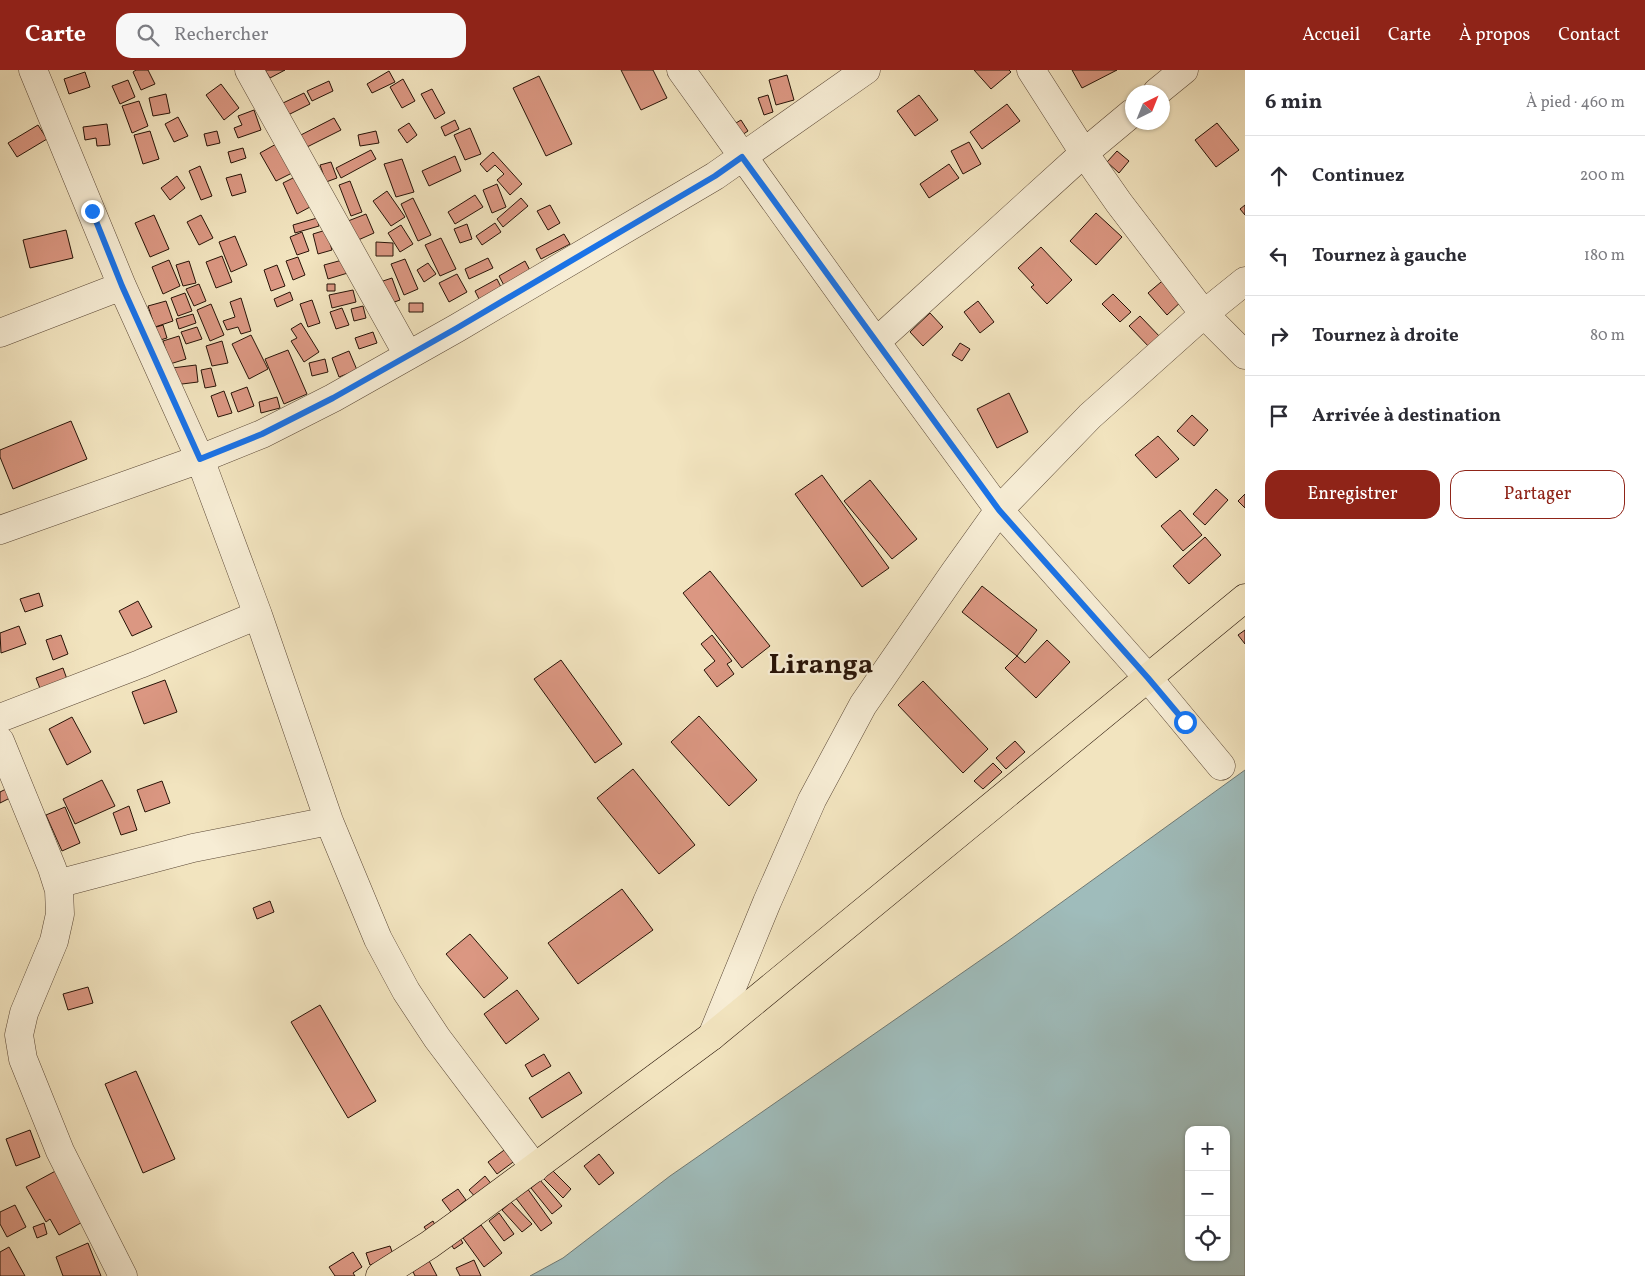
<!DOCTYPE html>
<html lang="fr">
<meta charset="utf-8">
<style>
:root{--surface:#fff;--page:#f7f7f7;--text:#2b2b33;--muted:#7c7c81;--line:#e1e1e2;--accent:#8f2418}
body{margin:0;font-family:Vollkorn,serif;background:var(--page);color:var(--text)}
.controls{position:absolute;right:15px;bottom:15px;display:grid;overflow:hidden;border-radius:10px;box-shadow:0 1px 4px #0004}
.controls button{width:45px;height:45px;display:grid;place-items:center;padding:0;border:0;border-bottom:1px solid var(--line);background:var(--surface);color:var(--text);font:25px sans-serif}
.compass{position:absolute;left:1125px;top:15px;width:45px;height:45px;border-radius:50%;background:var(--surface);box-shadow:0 1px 4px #0004;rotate:43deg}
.stop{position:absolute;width:15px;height:15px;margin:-11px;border:4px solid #1a73e8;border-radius:50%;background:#fff}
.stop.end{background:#1a73e8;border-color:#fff;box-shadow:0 1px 5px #0008}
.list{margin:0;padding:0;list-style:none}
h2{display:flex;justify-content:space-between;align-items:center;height:65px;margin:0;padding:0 20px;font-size:21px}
h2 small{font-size:16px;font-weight:400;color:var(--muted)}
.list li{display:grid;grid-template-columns:32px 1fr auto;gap:15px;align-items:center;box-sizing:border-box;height:80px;padding:0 20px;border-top:1px solid var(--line)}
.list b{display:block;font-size:19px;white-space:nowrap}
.list em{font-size:16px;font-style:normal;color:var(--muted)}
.actions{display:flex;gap:10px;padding:15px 20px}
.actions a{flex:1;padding:11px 0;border:1px solid var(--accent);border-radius:15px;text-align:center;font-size:18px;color:var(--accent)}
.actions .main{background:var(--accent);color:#fff}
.icon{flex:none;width:28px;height:28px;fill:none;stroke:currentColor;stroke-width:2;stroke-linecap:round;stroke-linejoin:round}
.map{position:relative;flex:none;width:1245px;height:1206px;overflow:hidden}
header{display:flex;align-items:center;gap:30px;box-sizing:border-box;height:70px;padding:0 25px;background:var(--accent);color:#fff}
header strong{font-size:24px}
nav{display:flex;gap:28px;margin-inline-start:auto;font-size:18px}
.search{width:350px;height:45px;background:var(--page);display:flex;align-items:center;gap:12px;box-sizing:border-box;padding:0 18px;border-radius:15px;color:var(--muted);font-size:19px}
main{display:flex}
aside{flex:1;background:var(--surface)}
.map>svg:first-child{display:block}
</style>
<header>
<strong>Carte</strong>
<div class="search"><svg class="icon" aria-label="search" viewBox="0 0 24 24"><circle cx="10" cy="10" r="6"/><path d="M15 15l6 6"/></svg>Rechercher</div>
<nav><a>Accueil</a><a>Carte</a><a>À propos</a><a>Contact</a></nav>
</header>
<main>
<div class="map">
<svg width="1245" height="1206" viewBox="0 0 1245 1206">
<rect width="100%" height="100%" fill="#f2e4bf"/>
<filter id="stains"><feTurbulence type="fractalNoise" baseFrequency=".004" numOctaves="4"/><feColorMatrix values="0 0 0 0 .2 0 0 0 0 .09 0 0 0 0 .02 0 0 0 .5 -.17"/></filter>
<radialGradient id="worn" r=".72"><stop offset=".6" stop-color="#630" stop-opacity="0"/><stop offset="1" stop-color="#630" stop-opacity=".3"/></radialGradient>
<path fill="#9fbcbb" stroke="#6f7873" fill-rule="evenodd" d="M1245,700V1206H530L563,1188L670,1106L1008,871ZM1189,1060H1226V1187H1189Z"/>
<path fill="#db9782" stroke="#271307" d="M136,0H148L155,14L141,20L133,2Z
M265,0H285L270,8Z
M621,0H653L667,28L641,40Z
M974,0H1009L1011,2L991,19Z
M1072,0H1117L1082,18Z
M389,1L395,12L372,23L367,14Z
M85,2L90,17L69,24L64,9Z
M787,5L794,30L776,35L769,10Z
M539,6L572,74L546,86L513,18Z
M403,9L415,31L402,38L390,17Z
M128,10L135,27L120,34L112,16Z
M329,11L333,21L312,31L307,21Z
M221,14L239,38L224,50L206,25Z
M432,19L445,43L435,49L421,24Z
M304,23L310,34L288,45L283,33Z
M166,24L170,43L153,46L149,28Z
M768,25L773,42L764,45L758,28Z
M919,25L938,50L915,66L897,41Z
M139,31L148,56L132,63L122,36Z
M1007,34L1020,51L982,79L970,62Z
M254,40L261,60L238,68L234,58L242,55L238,46Z
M178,47L188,66L174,72L165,54Z
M334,48L341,60L299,81L293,69Z
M455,50L459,59L445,66L441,57Z
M741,50L748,61L739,67L731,56Z
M409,53L417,65L407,73L398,60Z
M1217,53L1239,80L1216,97L1195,70Z
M107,54L110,75L97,76L96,68L85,70L83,57Z
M38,55L47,69L17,87L8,73Z
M470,58L481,84L465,90L454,65Z
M150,61L159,89L143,94L134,65Z
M217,61L220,73L207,76L204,64Z
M376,61L379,73L360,76L358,65Z
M969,72L981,94L963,104L951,81Z
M278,73L294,102L276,111L260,83Z
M243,78L246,88L231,93L228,82Z
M371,80L376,89L341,108L336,98Z
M1117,81L1129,91L1119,103L1107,92Z
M493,82L522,114L510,125L497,110L504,104L495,95L487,102L480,94Z
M455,86L461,101L429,116L422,101Z
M402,89L414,122L396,127L384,94Z
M331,92L337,108L326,112L320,95Z
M949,94L959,108L929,128L920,114Z
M200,96L212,126L201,130L189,101Z
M241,104L246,122L232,126L226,108Z
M177,106L185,118L170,130L161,118Z
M295,107L310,137L297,144L283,113Z
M350,111L362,142L351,146L339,115Z
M497,114L506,137L492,143L483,120Z
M387,121L405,147L391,156L373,131Z
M475,125L483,137L455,154L448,142Z
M413,128L431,165L418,171L401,134Z
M521,128L528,136L503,157L497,149Z
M550,135L560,153L548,160L537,141Z
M1245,135V145L1240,139Z
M1096,143L1122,167L1096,195L1070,171Z
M366,144L374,163L356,171L348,151Z
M154,145L169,179L150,187L135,153Z
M201,145L213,168L199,175L187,152Z
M317,148L319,156L295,163L293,155Z
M495,153L501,162L482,175L476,166Z
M467,154L472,169L460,173L454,159Z
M401,155L413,174L400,182L388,163Z
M66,160L73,188L30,198L23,170Z
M326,160L332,180L318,184L313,164Z
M302,162L309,181L297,185L290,167Z
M564,164L570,174L541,189L536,179Z
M235,166L247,195L231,202L219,172Z
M441,168L456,199L440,206L425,175Z
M376,172L393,173V186H376Z
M1041,177L1072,210L1047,234L1031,217L1034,215L1018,198Z
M222,186L232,212L216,218L206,192Z
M298,187L305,205L293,210L286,191Z
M488,188L493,198L469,209L465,199Z
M346,189L351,202L328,209L324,195Z
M405,189L418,219L404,225L391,194Z
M169,190L180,216L163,224L152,197Z
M189,191L196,213L183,216L176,195Z
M525,191L533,206L507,221L499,206Z
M428,193L436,204L424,212L417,200Z
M277,195L285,216L271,221L264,200Z
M457,204L467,222L449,232L439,213Z
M1167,207L1185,228L1167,245L1148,223Z
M392,208L400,230L389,234L380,212Z
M497,209L502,219L480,231L475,221Z
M199,214L206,231L194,236L186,219Z
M327,214H335V221H327Z
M353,220L356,232L332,238L329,225Z
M290,222L293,230L277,237L274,229Z
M185,223L192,241L178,246L171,228Z
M1113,224L1131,242L1120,252L1102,234Z
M241,228L251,261L241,264L238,257L227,260L223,251L235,247L230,232Z
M312,230L320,253L308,257L300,234Z
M166,231L173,251L155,257L148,236Z
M978,231L994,252L980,263L964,242Z
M409,233H423V242H409Z
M211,234L224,265L210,271L197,240Z
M363,236L366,248L354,251L351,239Z
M342,238L349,255L336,259L330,242Z
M930,243L943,257L923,276L910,262Z
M193,244L196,253L179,259L176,249Z
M1140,246L1162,269L1151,279L1129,256Z
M301,253L319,282L304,292L291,271L297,268L291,259Z
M163,255L167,268L157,271L153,258Z
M197,257L202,269L186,274L181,262Z
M373,262L377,273L359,279L355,268Z
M251,265L268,299L249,309L232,274Z
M179,266L186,289L170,294L163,271Z
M222,271L228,293L212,296L206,276Z
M960,273L970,279L962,291L952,285Z
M288,280L307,324L284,334L265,289Z
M349,281L357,300L339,307L332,288Z
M325,289L328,302L312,306L309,293Z
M196,295L198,312L174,315L172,298Z
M211,298L216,316L205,318L201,300Z
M247,317L254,336L238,342L231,323Z
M224,321L232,343L218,347L211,326Z
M1009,323L1028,362L997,378L977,339Z
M277,327L280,338L261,343L259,332Z
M1192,345L1208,360L1194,376L1177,361Z
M71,351L87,389L13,419L0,387V380Z
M1158,366L1179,389L1156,408L1135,385Z
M822,405L889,498L862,517L795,424Z
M870,410L917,469L892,489L844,431Z
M1216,419L1228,430L1205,455L1193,444Z
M1245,424V438L1238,431Z
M1180,440L1202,465L1183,481L1161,456Z
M1205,467L1221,485L1189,514L1173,496Z
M710,501L770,576L742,598L683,523Z
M982,516L1037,560L1017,586L962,542Z
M39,523L43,536L25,542L20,529Z
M138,531L152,557L132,566L119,541Z
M19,556L26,574L1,583L0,563Z
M1245,560V574L1238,565Z
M61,565L68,584L53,590L46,570Z
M712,565L732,591L727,594L734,604L717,617L704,600L715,591L701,574Z
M1047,570L1070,592L1036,628L1005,598L1017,586L1025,593Z
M561,590L622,674L595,693L534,609Z
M63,598L68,612L41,621L36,608Z
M165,610L177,642L144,654L132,622Z
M923,611L988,679L963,703L898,635Z
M699,646L757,710L729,736L671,672Z
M72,647L91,682L67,695L49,659Z
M1015,671L1025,682L1006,699L996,688Z
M993,693L1002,702L983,719L974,711Z
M633,699L695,775L659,804L597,728Z
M102,710L115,736L75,754L63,729Z
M162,711L170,733L145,742L137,720Z
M6,719L10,728L0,733V722Z
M129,736L137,760L121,765L113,743Z
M65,737L80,773L62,781L46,745Z
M622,819L653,860L578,914L548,873Z
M270,831L274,842L257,849L253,838Z
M470,864L508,908L484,928L446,884Z
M88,917L93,933L68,940L63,924Z
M517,920L539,949L506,974L484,944Z
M320,935L376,1031L348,1048L291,952Z
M544,984L551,996L532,1007L525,995Z
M136,1001L175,1089L143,1103L105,1014Z
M569,1002L582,1023L542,1048L529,1028Z
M30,1060L40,1087L16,1096L6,1069Z
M511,1075L520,1087L497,1104L488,1092Z
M599,1084L614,1103L599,1115L584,1096Z
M61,1098L88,1149L59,1165L50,1149L46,1152L26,1117Z
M551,1099L571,1119L563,1128L543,1108Z
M485,1106L493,1116L477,1129L469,1120Z
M540,1110L562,1136L552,1144L531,1118Z
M527,1118L552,1153L541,1161L515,1127Z
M458,1119L466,1130L451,1142L442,1130Z
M511,1132L532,1154L522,1162L502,1140Z
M15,1135L26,1157L7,1167L0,1154V1142Z
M499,1143L514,1164L504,1171L489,1151Z
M433,1151L435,1155L427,1161L424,1157Z
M44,1153L47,1164L37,1168L33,1157Z
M481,1155L502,1183L484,1197L463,1168Z
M456,1162L463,1173L454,1179L446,1167Z
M88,1173L101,1206H63L56,1187Z
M390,1176L394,1187L370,1195L366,1183Z
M9,1177L25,1206H0V1182Z
M353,1182L362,1197L353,1203L355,1206H335L329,1197Z
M425,1183L437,1206H415L408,1191Z
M474,1190L481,1206H460L456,1198Z"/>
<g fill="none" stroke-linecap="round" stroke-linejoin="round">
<defs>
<path id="minor" d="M33,0L122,216L200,389L258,545L329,751L378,869L406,921L437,968L535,1098
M249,0L408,285
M681,0L876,272L999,440L1148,608L1221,696
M1031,0L1084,83L1119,133L1204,244L1245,285
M1157,22L1184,0
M0,263L122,216
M876,272L1084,83L1132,43
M0,460L200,389L262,364L333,328L457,258L715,106L866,0
M0,648L140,594L258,545
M0,671L52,798L59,820L60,844L54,871L24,943L19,965L23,989L60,1081L123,1206
M57,814L193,778L329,751
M712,966L767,832L812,730L863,635L954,503L999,440L1090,346L1204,244L1245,211"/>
<path id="major" d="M380,1206L429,1175L465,1149L712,966L1245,528"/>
</defs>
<use href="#minor" stroke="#5a4735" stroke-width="29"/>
<use href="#major" stroke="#271307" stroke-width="29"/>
<use href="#minor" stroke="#f7edd5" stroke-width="28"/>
<use href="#major" stroke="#f2e4bf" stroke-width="28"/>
</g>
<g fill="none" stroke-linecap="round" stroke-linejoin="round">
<path stroke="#1a73e8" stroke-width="6" d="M92,141L122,216L200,389L262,364L333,328L457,258L715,106L742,87L999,440L1148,608L1185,652"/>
</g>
<g text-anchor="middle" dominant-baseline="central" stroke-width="4.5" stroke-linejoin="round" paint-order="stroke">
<g font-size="28" font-weight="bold" fill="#271307" stroke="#f7edd5">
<text x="821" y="595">Liranga</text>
</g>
</g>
<rect width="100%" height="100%" filter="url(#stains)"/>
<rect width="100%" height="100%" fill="url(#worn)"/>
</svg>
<div class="controls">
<button>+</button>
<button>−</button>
<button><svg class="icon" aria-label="locate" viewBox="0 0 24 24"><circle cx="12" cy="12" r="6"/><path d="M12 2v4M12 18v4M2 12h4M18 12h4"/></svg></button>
</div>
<svg class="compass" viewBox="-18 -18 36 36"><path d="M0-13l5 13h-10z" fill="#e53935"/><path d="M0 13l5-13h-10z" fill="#7c7c81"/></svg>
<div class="stop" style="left:1185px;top:652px"></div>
<div class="stop end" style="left:92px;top:141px"></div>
</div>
<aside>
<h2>6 min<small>À pied · 460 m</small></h2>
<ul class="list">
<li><svg class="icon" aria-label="ahead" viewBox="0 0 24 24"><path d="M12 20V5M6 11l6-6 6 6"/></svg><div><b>Continuez</b></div><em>200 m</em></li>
<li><svg class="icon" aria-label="left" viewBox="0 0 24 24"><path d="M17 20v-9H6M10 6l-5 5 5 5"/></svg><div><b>Tournez à gauche</b></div><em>180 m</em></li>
<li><svg class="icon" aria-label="right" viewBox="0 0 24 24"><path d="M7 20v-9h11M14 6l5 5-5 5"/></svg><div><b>Tournez à droite</b></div><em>80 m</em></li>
<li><svg class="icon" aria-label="arrive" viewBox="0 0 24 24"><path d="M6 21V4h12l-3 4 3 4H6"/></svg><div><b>Arrivée à destination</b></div></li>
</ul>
<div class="actions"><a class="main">Enregistrer</a><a>Partager</a></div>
</aside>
</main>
